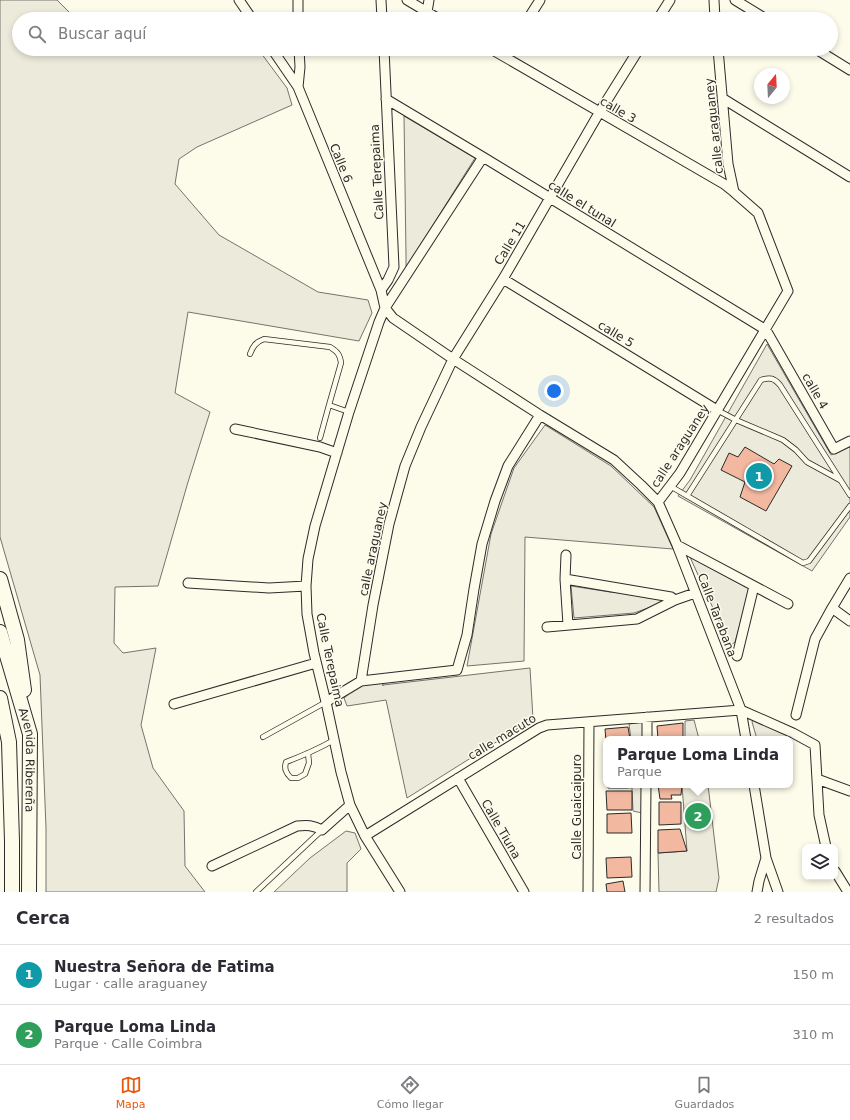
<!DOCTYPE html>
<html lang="es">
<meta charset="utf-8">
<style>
:root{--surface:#fff;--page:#f7f7f7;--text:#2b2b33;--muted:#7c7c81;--line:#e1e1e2;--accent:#ea580c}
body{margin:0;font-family:"DejaVu Sans",sans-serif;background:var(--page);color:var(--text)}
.controls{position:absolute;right:12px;bottom:12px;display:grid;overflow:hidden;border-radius:8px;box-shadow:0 2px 6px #0003}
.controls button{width:36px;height:36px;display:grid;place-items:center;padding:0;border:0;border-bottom:1px solid var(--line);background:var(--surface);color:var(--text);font:20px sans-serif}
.compass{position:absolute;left:754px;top:68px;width:36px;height:36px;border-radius:50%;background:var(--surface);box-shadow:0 2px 6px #0003;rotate:18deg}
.you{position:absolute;left:554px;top:391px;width:14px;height:14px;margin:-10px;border:3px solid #fff;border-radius:50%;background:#1a73e8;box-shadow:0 0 0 6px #1a73e833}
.badge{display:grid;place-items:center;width:26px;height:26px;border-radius:50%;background:var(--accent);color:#fff;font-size:13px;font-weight:700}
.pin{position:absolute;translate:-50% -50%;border:2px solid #fff;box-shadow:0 1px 4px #0006}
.popup{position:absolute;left:603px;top:736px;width:190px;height:52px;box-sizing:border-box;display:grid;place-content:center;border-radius:8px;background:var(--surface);filter:drop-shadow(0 1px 3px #0005);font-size:13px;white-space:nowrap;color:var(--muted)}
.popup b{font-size:15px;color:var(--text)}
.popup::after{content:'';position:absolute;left:50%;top:100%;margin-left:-8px;border:8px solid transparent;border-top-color:var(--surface)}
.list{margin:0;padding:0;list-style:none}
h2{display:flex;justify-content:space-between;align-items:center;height:52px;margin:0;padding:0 16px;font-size:17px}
h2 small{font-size:13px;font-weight:400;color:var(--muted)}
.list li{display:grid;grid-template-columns:26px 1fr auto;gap:12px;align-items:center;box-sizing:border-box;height:60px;padding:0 16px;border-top:1px solid var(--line)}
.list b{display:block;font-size:15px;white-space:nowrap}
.list p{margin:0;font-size:13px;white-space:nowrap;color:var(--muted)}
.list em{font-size:13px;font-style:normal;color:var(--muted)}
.icon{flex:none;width:22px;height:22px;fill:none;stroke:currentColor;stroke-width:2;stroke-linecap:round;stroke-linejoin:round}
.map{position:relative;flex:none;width:850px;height:892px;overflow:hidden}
.search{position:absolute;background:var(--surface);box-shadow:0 2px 6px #0003;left:12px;right:12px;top:12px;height:44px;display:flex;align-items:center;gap:10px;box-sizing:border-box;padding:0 14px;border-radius:22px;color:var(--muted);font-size:15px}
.sheet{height:172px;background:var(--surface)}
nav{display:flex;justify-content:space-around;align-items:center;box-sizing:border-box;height:56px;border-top:1px solid var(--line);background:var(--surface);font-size:11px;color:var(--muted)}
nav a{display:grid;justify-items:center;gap:2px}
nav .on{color:var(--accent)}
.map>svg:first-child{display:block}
</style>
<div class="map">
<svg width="850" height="892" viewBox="0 0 850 892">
<rect width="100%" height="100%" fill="#fdfbea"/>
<path fill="#ecebdb" stroke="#74746e" d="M0,0H57L69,12L72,19H19V49H157L160,53L172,49H258L287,88L292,105L197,147L179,159L175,184L219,235L318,292L368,300L372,313L359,341L188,312L175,393L210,412L188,482L158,586L115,587L114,643L123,653L156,648L141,725L153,768L184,811L185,866L205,892H46V828L40,675L0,537Z
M404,116L475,158L406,268V255Z
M767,344L831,455L849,447L850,448V517L812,571L678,496L690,480Z
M545,425L611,466L654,507L673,549L525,537L524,661L467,666L491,534L514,468Z
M690,557L750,589L735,642L730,646Z
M571,586L610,592L668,597L667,601L634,613L574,618Z
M530,668L533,719L407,798L386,700L347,706L344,698L361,683L382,681L383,686V685Z
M754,717L791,736L790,739H757L752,722Z
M694,720L699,739H685V721Z
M643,722L644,739H631L629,724Z
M629,785H643L642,813L633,811L632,788H628Z
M682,785H708L719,878L716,892H659L658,853L687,851Z
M346,831L355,833L361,849L347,863V892H274L310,858Z"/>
<path fill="#f2b8a0" stroke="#2b2b2b" d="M745,447L774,464L779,459L792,466L766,511L740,497L745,482L721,470L729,453L738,457Z
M683,723V739H658L657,726Z
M628,727L630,739H606V741L605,729Z
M608,785H628V788H608Z
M658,785H682L681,795H671L672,799H660Z
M606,791H632V810H607Z
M659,802H681V824L659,825Z
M631,813L632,833H607V814Z
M680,829L687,851L658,853V830Z
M631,857L632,877L607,878L606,858Z
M623,881L625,892H607L606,884Z"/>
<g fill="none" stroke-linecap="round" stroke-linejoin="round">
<defs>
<path id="service" d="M250,354C253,346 256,342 264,339L330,347C338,352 340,355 341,363L329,405L349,412
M717,410L736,420L783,440L796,450L807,462L840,480
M320,438L329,405
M670,486L803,563L809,561L850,506
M687,496L761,380C770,377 774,378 780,385L850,495
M263,737L326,702
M308,753L309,763L305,774L298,778H291C286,773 284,769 286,762C302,756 318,749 334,740
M256,892L322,830"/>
<path id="minor" d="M239,0L252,19
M298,0V19
M381,0L382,19
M407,0L439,19
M714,0L715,19
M735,0L766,19
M427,12L429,0
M528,19L540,0
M658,19L670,0
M272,49L298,87L381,290L385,308L393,318L453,359L503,279L599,113L639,49
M491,49L724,184L734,192
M816,49L850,70
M298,87L300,67L299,49
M722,98L850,177
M386,99L483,157L766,330L834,449L850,441
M503,279L717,410
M381,290L388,280L394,267L384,49
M235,429L320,447L337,453
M658,502L680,473L788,291L758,213L734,192L728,164L718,49
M677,545L788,604
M566,555L565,579L568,625
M565,579L671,597L675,600
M188,583L269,588L306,586
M832,608L850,578
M547,627L637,619L675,600L695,593
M737,656L754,586
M361,681L457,670L467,635L474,589L482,544L495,501L508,466L540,415
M326,702L361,681L373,605L389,524L405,466L421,427L453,359L540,415L614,460L641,485L658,502L677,545L741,710L746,739
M174,704L316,663
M741,710L793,733L815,745L819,815L826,847
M796,715L815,639L832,608L850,621
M647,739V717
M458,778L524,892
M817,779L850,791
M754,785L766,858L778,892
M365,836L539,728L547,725L741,710
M212,866L297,826C307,825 313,825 322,830L350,805
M835,871L848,892
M400,892L365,836L350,805L341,772L326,702L314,653L307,614L306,586L308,559L315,526L349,412L379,322L385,308L483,157
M588,892L589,722
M645,892L646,785
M757,892L759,881L766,858"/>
<g id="primary">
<path d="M0,579L17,640L24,690"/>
<path id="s1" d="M0,632L30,734L29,892"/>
<path d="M0,698L9,742L12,841V892"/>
</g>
</defs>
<use href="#service" stroke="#2b2b2b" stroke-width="6"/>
<use href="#minor" stroke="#2b2b2b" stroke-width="11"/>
<use href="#primary" stroke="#2b2b2b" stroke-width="16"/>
<use href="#service" stroke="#fdfbea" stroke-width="4.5"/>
<use href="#minor" stroke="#fdfbea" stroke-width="9"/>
<use href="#primary" stroke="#fdfbea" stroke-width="14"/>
</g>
<g text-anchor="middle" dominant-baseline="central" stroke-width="3" stroke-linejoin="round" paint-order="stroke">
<g font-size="12" fill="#2b2b2b" stroke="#fdfbea">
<text transform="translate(618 110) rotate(30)">calle 3</text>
<text transform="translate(714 126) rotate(-96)">calle araguaney</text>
<text transform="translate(341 163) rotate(68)">Calle 6</text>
<text transform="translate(377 172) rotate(-93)">Calle Terepaima</text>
<text transform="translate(582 204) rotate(32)">calle el tunal</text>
<text transform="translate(510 243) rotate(-59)">Calle 11</text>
<text transform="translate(616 334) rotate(31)">calle 5</text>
<text transform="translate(815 391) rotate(60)">calle 4</text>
<text transform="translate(680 446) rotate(-57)">calle araguaney</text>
<text transform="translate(373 549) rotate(-78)">calle araguaney</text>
<text transform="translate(717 615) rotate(69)">Calle Tarabana</text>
<text transform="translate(330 660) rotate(78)">Calle Terepaima</text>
<text transform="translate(502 737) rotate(-31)">calle macuto</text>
<text stroke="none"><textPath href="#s1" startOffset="132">Avenida Ribereña</textPath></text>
<text transform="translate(577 807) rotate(-90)">Calle Guaicaipuro</text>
<text transform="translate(501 829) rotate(60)">Calle Tiuna</text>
</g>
</g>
</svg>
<div class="controls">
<button><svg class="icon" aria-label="layers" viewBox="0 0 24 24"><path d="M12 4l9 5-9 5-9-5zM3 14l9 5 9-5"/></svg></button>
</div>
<svg class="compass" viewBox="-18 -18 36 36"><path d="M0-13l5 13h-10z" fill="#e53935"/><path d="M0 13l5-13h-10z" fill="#7c7c81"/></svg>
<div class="you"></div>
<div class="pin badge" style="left:759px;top:476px;background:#0f9aa8">1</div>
<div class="pin badge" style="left:698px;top:816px;background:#2e9e5b">2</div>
<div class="popup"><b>Parque Loma Linda</b>Parque</div>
<div class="search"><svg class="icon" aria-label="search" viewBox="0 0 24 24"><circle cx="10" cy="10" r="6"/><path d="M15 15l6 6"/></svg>Buscar aquí</div>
</div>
<section class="sheet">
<h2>Cerca<small>2 resultados</small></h2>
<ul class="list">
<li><span class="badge" style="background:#0f9aa8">1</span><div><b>Nuestra Señora de Fatima</b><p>Lugar · calle araguaney</p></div><em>150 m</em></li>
<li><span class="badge" style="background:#2e9e5b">2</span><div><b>Parque Loma Linda</b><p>Parque · Calle Coimbra</p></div><em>310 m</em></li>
</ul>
</section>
<nav>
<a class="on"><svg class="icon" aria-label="map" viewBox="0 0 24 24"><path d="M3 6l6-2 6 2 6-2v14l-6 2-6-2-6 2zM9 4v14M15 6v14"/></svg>Mapa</a>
<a><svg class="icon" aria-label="directions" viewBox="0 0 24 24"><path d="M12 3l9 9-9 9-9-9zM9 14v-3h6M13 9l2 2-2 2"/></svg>Cómo llegar</a>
<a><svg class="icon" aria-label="saved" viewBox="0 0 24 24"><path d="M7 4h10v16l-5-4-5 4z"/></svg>Guardados</a>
</nav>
